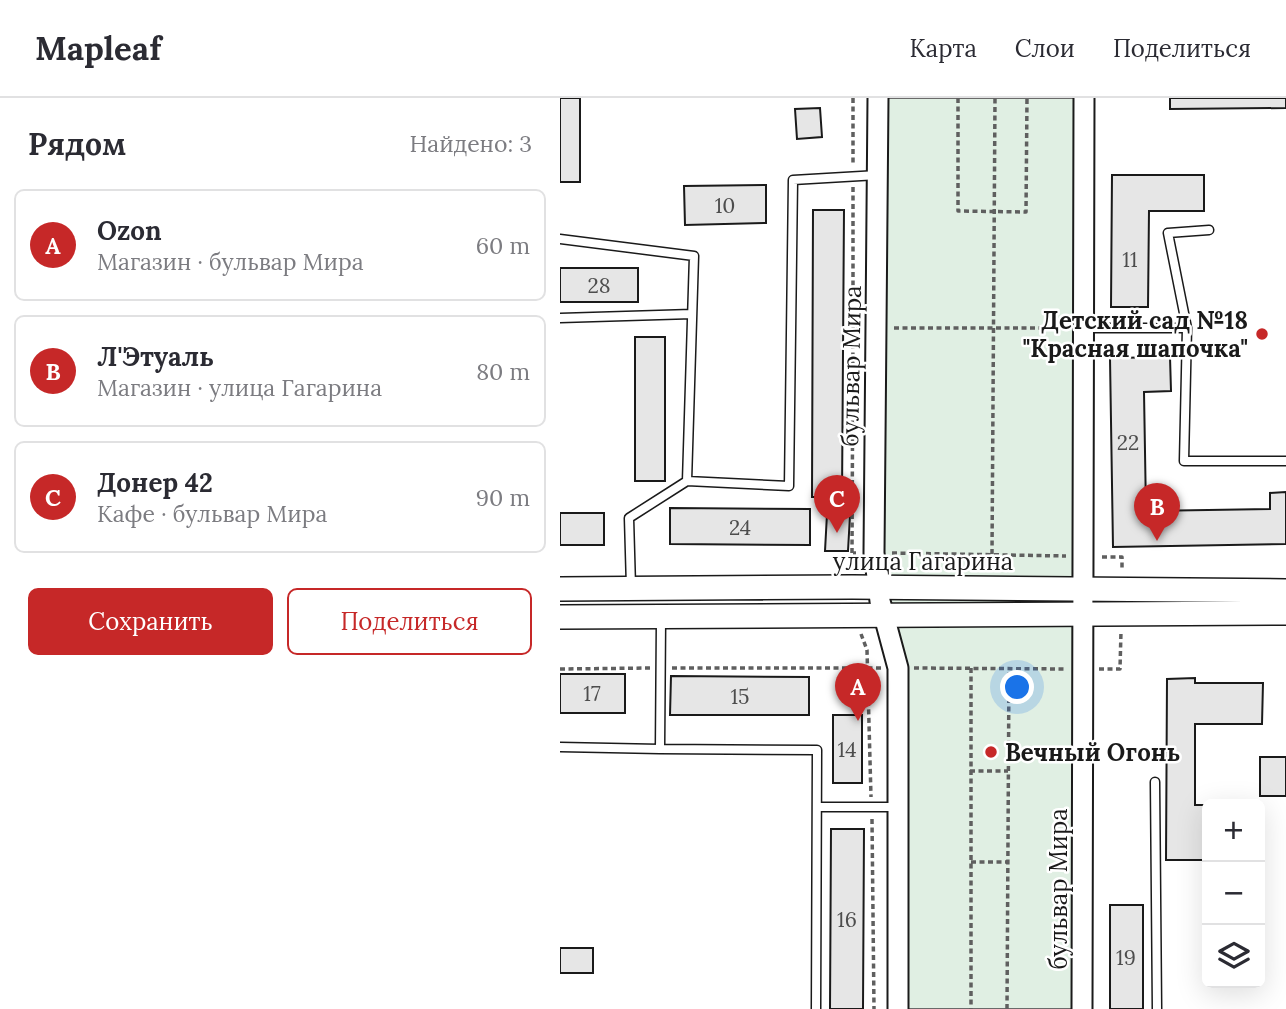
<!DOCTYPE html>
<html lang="ru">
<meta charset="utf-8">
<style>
:root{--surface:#fff;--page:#f7f7f7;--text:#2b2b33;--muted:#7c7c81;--line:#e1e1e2;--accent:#c62828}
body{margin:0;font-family:Lora,serif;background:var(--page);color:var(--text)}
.controls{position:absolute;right:21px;bottom:21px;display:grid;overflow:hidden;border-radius:10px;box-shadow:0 7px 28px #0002}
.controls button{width:63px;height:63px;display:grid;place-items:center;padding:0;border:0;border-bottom:2px solid var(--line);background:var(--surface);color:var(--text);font:35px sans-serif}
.you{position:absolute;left:458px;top:590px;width:24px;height:24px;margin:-18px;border:5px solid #fff;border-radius:50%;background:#1a73e8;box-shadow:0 0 0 10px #1a73e833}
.badge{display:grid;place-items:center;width:46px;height:46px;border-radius:50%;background:var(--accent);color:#fff;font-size:23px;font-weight:700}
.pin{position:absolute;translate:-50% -58px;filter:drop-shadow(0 2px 4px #0008)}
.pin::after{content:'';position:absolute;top:37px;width:24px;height:21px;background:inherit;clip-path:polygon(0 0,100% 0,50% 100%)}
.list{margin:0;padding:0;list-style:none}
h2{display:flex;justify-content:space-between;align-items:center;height:91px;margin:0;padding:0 28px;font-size:30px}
h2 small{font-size:23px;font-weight:400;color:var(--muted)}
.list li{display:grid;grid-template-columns:46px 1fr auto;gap:21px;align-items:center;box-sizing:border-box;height:112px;margin:0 14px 14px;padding:0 14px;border:2px solid var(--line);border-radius:10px}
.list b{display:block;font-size:26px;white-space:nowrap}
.list p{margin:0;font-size:23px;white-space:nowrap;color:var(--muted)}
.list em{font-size:23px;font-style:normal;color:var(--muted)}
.actions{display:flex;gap:14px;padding:21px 28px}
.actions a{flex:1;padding:16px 0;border:2px solid var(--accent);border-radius:10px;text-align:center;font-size:24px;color:var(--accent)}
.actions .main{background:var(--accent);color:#fff}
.icon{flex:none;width:38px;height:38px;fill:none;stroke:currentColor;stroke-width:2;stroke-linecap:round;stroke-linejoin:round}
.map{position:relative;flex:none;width:726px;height:911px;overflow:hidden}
header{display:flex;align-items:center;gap:42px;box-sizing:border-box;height:98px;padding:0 35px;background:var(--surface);border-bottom:2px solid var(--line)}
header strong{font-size:33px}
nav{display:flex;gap:38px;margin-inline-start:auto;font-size:24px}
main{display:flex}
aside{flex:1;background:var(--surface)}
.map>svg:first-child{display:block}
</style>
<header>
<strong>Mapleaf</strong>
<nav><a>Карта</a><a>Слои</a><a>Поделиться</a></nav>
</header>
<main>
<aside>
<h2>Рядом<small>Найдено: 3</small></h2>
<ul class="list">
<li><span class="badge">A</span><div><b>Ozon</b><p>Магазин · бульвар Мира</p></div><em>60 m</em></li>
<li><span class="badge">B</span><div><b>Л'Этуаль</b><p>Магазин · улица Гагарина</p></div><em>80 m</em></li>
<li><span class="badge">C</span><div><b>Донер 42</b><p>Кафе · бульвар Мира</p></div><em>90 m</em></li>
</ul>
<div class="actions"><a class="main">Сохранить</a><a>Поделиться</a></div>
</aside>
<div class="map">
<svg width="726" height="911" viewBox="0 0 726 911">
<rect width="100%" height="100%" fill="#fff"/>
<path fill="#e0efe3" stroke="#6a6a6a" stroke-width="2" d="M319,0H524L522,911H338V570L320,503Z"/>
<path fill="#e6e6e6" stroke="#1a1a1a" stroke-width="2" d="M0,0H20V84H0Z
M610,0H726V10L610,11Z
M260,10L262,39L237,41L235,11Z
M552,77H644V113H589L588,209H551Z
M206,87V125L125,127L124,88Z
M253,112H284L282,399H252Z
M0,170H78V204H0Z
M75,239H105V383H75Z
M610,259L611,293L584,294L586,413L710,411V395L726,394V446L553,449L550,260Z
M110,410L250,411V447L110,446Z
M0,415H44V447H0Z
M267,416L290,417L288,453H265Z
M0,576H65V615H0Z
M111,578L249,579V617H110Z
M635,580V585H703L702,626H635V707H647V762H606L607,581Z
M273,617H302V685H273Z
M700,659H726V698H700Z
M271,731H304L303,911H270Z
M550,807H583V911H550Z
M0,850H33V875H0Z"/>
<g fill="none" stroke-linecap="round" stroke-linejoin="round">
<defs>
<path id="service" d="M0,141L134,158L127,383L229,388L233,82L318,77
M0,220L132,216
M524,230H627L624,363H726
M627,230L608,135L649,132
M71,489L69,420L127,383
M101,522L100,651L257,652L256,911
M0,649L100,651
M595,684L597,911
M258,709H338"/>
<path id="tertiary" d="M318,0L314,455L320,503L338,570V911
M522,911L524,0"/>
<path id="secondary" d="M0,491L292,489L726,493
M0,519L726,515"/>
</defs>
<use href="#service" stroke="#1a1a1a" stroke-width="11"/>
<use href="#tertiary" stroke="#1a1a1a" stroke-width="23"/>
<use href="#secondary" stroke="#1a1a1a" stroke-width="26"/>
<path stroke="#5f5f5f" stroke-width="3.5" stroke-dasharray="5 3.5" stroke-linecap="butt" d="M293,0V68
M398,0V113L466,114L467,0
M293,89V230H298
M334,230H508
M292,455L293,230
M332,455L506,458
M432,456L435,0
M542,459H562V473
M292,471V455H296
M301,536L307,552L311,699
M112,570H322
M354,570L507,571
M411,570V911
M0,571L91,570
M539,571H560L561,533
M410,673H448
M312,721L314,911
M411,764H448
M447,911L449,571"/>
<use href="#service" stroke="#fff" stroke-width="8"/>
<use href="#tertiary" stroke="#fff" stroke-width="19"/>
<use href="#secondary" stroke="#fff" stroke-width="23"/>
</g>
<g fill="#c62828" stroke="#fff" stroke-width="2.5">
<circle cx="702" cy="236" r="7"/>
<circle cx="431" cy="654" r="7"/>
</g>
<g text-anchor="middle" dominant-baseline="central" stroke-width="5" stroke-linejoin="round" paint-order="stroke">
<g font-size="21" fill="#4d4d4d">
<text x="165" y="107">10</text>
<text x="570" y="161">11</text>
<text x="39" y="187">28</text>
<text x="568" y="344">22</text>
<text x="180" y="429">24</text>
<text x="32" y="595">17</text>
<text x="180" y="598">15</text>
<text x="287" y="651">14</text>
<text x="287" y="821">16</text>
<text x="566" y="859">19</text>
</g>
<g font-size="24" font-weight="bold" fill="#1a1a1a" stroke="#fff" text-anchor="end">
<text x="688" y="222">Детский сад №18<tspan x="688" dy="28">"Красная шапочка"</tspan></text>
<text x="445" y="654" text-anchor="start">Вечный Огонь</text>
</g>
<g font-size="24" fill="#1a1a1a" stroke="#fff">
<text transform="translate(291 268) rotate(-89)">бульвар Мира</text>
<text x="363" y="463">улица Гагарина</text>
<text transform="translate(498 791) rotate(-90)">бульвар Мира</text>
</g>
</g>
</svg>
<div class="controls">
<button>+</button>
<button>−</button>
<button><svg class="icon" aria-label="layers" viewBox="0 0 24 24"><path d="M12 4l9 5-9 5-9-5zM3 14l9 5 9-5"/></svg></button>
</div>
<div class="you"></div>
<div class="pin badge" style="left:298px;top:623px">A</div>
<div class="pin badge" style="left:597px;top:443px">B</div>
<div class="pin badge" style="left:277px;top:435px">C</div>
</div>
</main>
